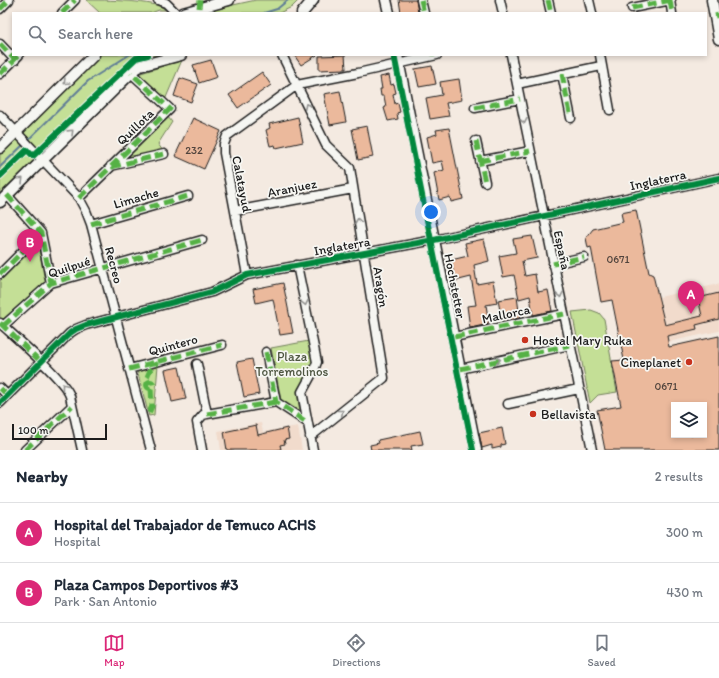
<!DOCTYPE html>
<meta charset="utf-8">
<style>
:root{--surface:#fff;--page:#f6f6f7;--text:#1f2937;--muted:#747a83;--line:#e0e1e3;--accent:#db2777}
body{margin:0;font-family:Itim,sans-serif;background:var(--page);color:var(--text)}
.controls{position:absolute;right:12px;bottom:12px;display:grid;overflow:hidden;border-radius:0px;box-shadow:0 2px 6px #0003}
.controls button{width:36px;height:36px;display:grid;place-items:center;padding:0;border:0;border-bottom:1px solid var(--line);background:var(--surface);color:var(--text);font:20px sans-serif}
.scale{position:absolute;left:12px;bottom:10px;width:95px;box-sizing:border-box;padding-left:4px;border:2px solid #1c1c1c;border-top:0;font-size:11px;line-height:14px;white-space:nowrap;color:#1c1c1c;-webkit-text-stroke:3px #f6f6f2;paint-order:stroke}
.you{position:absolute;left:431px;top:212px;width:14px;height:14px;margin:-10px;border:3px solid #fff;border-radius:50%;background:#1a73e8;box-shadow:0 0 0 6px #1a73e833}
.badge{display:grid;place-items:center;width:26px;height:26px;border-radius:50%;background:var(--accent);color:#fff;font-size:13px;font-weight:700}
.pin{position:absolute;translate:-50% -33px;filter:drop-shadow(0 1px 2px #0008)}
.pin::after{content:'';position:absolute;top:21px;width:14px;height:12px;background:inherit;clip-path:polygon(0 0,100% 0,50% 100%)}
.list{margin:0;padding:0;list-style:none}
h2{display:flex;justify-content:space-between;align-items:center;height:52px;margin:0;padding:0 16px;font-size:17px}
h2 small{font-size:13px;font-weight:400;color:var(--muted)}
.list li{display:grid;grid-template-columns:26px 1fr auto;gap:12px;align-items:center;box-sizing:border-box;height:60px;padding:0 16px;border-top:1px solid var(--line)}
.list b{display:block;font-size:15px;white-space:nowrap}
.list p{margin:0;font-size:13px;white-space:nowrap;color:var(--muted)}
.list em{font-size:13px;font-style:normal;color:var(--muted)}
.icon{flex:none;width:22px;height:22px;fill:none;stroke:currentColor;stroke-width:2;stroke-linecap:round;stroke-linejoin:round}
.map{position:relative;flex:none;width:719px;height:450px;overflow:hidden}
.search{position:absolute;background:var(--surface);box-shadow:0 2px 6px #0003;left:12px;right:12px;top:12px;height:44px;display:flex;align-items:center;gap:10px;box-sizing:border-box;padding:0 14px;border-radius:0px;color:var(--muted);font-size:15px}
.sheet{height:172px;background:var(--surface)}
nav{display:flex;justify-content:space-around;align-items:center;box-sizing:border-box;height:56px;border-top:1px solid var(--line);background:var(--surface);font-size:11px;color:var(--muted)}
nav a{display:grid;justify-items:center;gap:2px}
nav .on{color:var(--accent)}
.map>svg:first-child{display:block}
</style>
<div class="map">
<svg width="719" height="450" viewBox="0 0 719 450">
<rect width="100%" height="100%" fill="#f4eae1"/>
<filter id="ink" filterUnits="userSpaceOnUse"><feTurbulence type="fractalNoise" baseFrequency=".025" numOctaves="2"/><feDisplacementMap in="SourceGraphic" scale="8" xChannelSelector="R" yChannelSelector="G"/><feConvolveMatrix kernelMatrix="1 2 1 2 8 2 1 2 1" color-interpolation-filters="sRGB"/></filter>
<g filter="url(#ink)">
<path fill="#f1dbcc" d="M719,284V331L668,342L659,297Z
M261,423L263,432L298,426L302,450H221L218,431Z"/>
<path fill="#c4df96" stroke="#707e59" d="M86,0C103,0 157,0 166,10H159L151,13H100Z
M256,0H299L292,7L279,13H196Z
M99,55H161L138,63L0,198V153Z
M182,60L165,100L138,74Z
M167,116L172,122L158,144L163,151L120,161Z
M38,243L45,282L2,320L0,318V281Z
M591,310L599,313L604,319L617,392L598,395L590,403L572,312Z
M309,341L313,360V365L297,391L300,413L281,400L271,348Z
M158,365L154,415L149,416L137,370Z"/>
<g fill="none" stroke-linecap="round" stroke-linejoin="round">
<path stroke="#607d97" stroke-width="2" d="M264,13L277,9L288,0
M28,140L88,81L129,55
M0,167L25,143"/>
</g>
<path fill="#ebb99c" stroke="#1c1c1c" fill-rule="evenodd" d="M399,0H416L418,13H401Z
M294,55H317L301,65Z
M345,55L346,69L319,70V56Z
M211,60L217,77L199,83L193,65Z
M432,66L436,84L419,87L415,69Z
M262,72L271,85L238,108L229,95Z
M389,75L391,85L394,84L396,93L393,94L395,104L398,103L400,112L397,113L398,119L388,121L384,108L386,107L384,96H381L380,89H382L380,77Z
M180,78L198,84L191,102L174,96Z
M459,79L462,100L446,103L449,116L430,119L426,98L442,95L440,82Z
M340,91L346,122L330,125L324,94Z
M298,117L303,142L276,148L275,145L270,146L266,130L270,128L269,124Z
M193,118L221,131L204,169L175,156Z
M367,126L373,157L358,160L352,129Z
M449,128L463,199L451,202L450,197L439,200L434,173L444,170L442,161L432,163L427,137L437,134L436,130Z
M636,210L649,273L653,275L665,325L702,316L698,298L719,293V319L696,325L697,329L667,336L669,347L719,336V450H605L597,410L621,406L612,361L624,360L612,300L601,302L591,247L588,248L586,238L593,229L623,222L621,213ZM674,405H704V435H674Z
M532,236L537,258L522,261L525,276L535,274L538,292L548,290L552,311L533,315L530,296L519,299L514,275L503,277L499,256L516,253L513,239Z
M484,239L489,261L474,265L477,284L493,281L497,303L486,305L489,324L470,328L467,306L476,305L471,277L455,281L451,260L468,256L465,243Z
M283,283L293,333L280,335L273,299L256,303L253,289Z
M517,297L520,318L502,321L498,300Z
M252,359L259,394L244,397L237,362Z
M179,367L186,399L172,402L165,370Z
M256,425L258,435L287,428L289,439L284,440L285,444L280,445L281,449L277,450H227L224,432Z
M502,428L505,444L501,445V447L492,449V445L482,448L479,433Z
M420,431L423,444L411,446L412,450H371L370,445L379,443L378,440Z"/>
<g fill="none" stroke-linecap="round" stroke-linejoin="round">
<defs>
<path id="minor" d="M158,0L166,3L176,13
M421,0L424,13
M500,0L503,13
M548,0L551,13
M589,0L592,13
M670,0L672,13
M632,8L671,0
M0,9L9,0
M62,13L75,0
M0,44L15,60
M282,55L326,145L350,168L384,378L310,437
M511,55L592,450
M600,55L610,110
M0,74L19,55
M562,74L571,118
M517,84L601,66
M475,108L520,99
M0,115L79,198L86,211L91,224L151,450
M476,141L485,182
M480,161L530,151
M111,166L164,154
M7,195L41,233L51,283
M79,198L170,109L131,73
M235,211L353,189
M91,224L188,196
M553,264L584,257
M297,265L317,362L314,370L302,392L313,450
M0,274L41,233
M247,275L224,153V144L227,136L297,85L358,73L437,55
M0,323C15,337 65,380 70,396L82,450
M3,326L51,283L202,240
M454,337L564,314
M266,352L276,402L308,423
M197,364L207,414L203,415L197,422L202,450
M129,369L222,345
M460,369L570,345
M0,388L7,395
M0,403L70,333L76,329L86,325L212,292L247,275L434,240L719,178
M508,404L579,389
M207,414L276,402
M25,450L72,406"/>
<path id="major" d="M386,0L389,13
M712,0L719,39
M183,13L229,0
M302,13L313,0
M397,55L476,450
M0,148L94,55
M0,202L136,68L140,66L181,55"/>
</defs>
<use href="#minor" stroke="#1c1c1c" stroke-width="11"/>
<use href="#major" stroke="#1c1c1c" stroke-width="13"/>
<use href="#minor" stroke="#f6f6f2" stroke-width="8"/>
<use href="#major" stroke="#f6f6f2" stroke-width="10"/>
<path stroke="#55b145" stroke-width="5" stroke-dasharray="10 5" stroke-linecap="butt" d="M421,0L424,13
M548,0L551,13
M670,0L672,13
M199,8L200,0
M632,8L671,0
M0,9L9,0
M62,13L75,0
M715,16L719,15
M0,44L15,60
M433,55V56
M0,74L19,55
M562,74L571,118
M475,108L520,99
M476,141L485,182
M480,161L530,151
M111,167L164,154
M7,195L41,233L51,283
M79,198L170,109L131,73
M91,224L188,196
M553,264L584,257
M0,274L41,233
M0,323L41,362
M3,326L51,283L202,240
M454,337L564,314
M266,352L276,402L308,423
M129,369L222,345
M460,369L570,345
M147,377L150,370L156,365L155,362
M146.5 385a3.5 3.5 0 1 1 7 0a3.5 3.5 0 1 1-7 0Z
M0,388L7,395
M149,413L152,406L151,388
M207,414L276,402
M25,450L72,406"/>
<defs>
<path id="cycleway" d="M394,55L473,450
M0,176L27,150L33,156L136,58L148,55
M0,403L70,333L76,329L86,325L212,292L247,275L434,240L719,178"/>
</defs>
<use href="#cycleway" stroke="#f6f6f2" stroke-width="8"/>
<use href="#cycleway" stroke="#00873e" stroke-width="6"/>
</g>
<defs><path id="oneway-chevron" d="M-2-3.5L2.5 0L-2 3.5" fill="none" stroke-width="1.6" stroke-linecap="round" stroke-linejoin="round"/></defs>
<g stroke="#949492">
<use href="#oneway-chevron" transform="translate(66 82) rotate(135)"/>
<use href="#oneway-chevron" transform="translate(307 106) rotate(-116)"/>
<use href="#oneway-chevron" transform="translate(524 121) rotate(79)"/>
<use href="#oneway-chevron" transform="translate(71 132) rotate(-44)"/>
<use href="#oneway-chevron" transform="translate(21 180) rotate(-45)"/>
<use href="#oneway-chevron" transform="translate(358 221) rotate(-99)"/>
<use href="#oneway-chevron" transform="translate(560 295) rotate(78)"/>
<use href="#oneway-chevron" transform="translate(305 303) rotate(78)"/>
<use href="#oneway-chevron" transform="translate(498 360) rotate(-12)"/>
<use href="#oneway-chevron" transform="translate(64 386) rotate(-127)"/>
<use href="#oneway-chevron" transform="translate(341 412) rotate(-39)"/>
</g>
</g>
<g fill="#c8321e" stroke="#f6f6f2" stroke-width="1.5">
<circle cx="525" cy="340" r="4"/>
<circle cx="689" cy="362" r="4"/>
<circle cx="533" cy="414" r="4"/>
</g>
<g text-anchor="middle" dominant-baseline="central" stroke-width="3.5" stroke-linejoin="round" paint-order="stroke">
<g font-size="11" fill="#50433c">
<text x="194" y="150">232</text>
<text x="618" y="259">0671</text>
<text x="666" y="386">0671</text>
</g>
<g font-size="13" fill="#1c1c1c" stroke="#f6f6f2">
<text transform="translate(135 127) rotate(-44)">Quillota</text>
<text transform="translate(658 180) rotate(-12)">Inglaterra</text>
<text transform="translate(242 184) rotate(79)">Calatayud</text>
<text transform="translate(292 188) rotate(-11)">Aranjuez</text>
<text transform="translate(136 198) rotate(-16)">Limache</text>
<text transform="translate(342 246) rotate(-10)">Inglaterra</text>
<text transform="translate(562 250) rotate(78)">España</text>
<text transform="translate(114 265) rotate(75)">Recreo</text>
<text transform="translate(69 267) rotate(-18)">Quilpué</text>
<text transform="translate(455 286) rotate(79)">Hochstetter</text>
<text transform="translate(381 287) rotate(81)">Aragón</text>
<text transform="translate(506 314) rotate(-12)">Mallorca</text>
<text transform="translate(173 345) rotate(-15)">Quintero</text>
</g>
<g font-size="13" fill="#1c1c1c" stroke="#f6f6f2" text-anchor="start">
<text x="533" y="340">Hostal Mary Ruka</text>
<text x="681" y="362" text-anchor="end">Cineplanet</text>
<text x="541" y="414">Bellavista</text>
</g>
<g font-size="13" fill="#4e5641" stroke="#f6f6f2">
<text x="292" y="356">Plaza<tspan x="292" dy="15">Torremolinos</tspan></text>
</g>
</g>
</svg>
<div class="controls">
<button><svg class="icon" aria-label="layers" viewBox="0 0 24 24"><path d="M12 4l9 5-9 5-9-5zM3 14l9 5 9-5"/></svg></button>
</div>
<div class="scale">100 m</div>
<div class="you"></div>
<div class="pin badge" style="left:691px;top:314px">A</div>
<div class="pin badge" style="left:30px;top:262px">B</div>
<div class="search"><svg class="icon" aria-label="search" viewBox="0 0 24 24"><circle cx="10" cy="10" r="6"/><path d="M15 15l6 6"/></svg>Search here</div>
</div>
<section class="sheet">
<h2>Nearby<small>2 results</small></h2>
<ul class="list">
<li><span class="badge">A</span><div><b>Hospital del Trabajador de Temuco ACHS</b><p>Hospital</p></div><em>300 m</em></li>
<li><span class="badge">B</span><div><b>Plaza Campos Deportivos #3</b><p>Park · San Antonio</p></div><em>430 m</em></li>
</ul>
</section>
<nav>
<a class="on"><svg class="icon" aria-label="map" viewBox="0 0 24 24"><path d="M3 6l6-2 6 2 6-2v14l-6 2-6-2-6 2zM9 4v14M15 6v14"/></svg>Map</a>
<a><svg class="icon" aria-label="directions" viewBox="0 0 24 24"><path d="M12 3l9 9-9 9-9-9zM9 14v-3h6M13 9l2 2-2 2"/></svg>Directions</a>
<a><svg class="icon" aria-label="saved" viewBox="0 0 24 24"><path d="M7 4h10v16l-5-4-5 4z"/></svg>Saved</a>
</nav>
